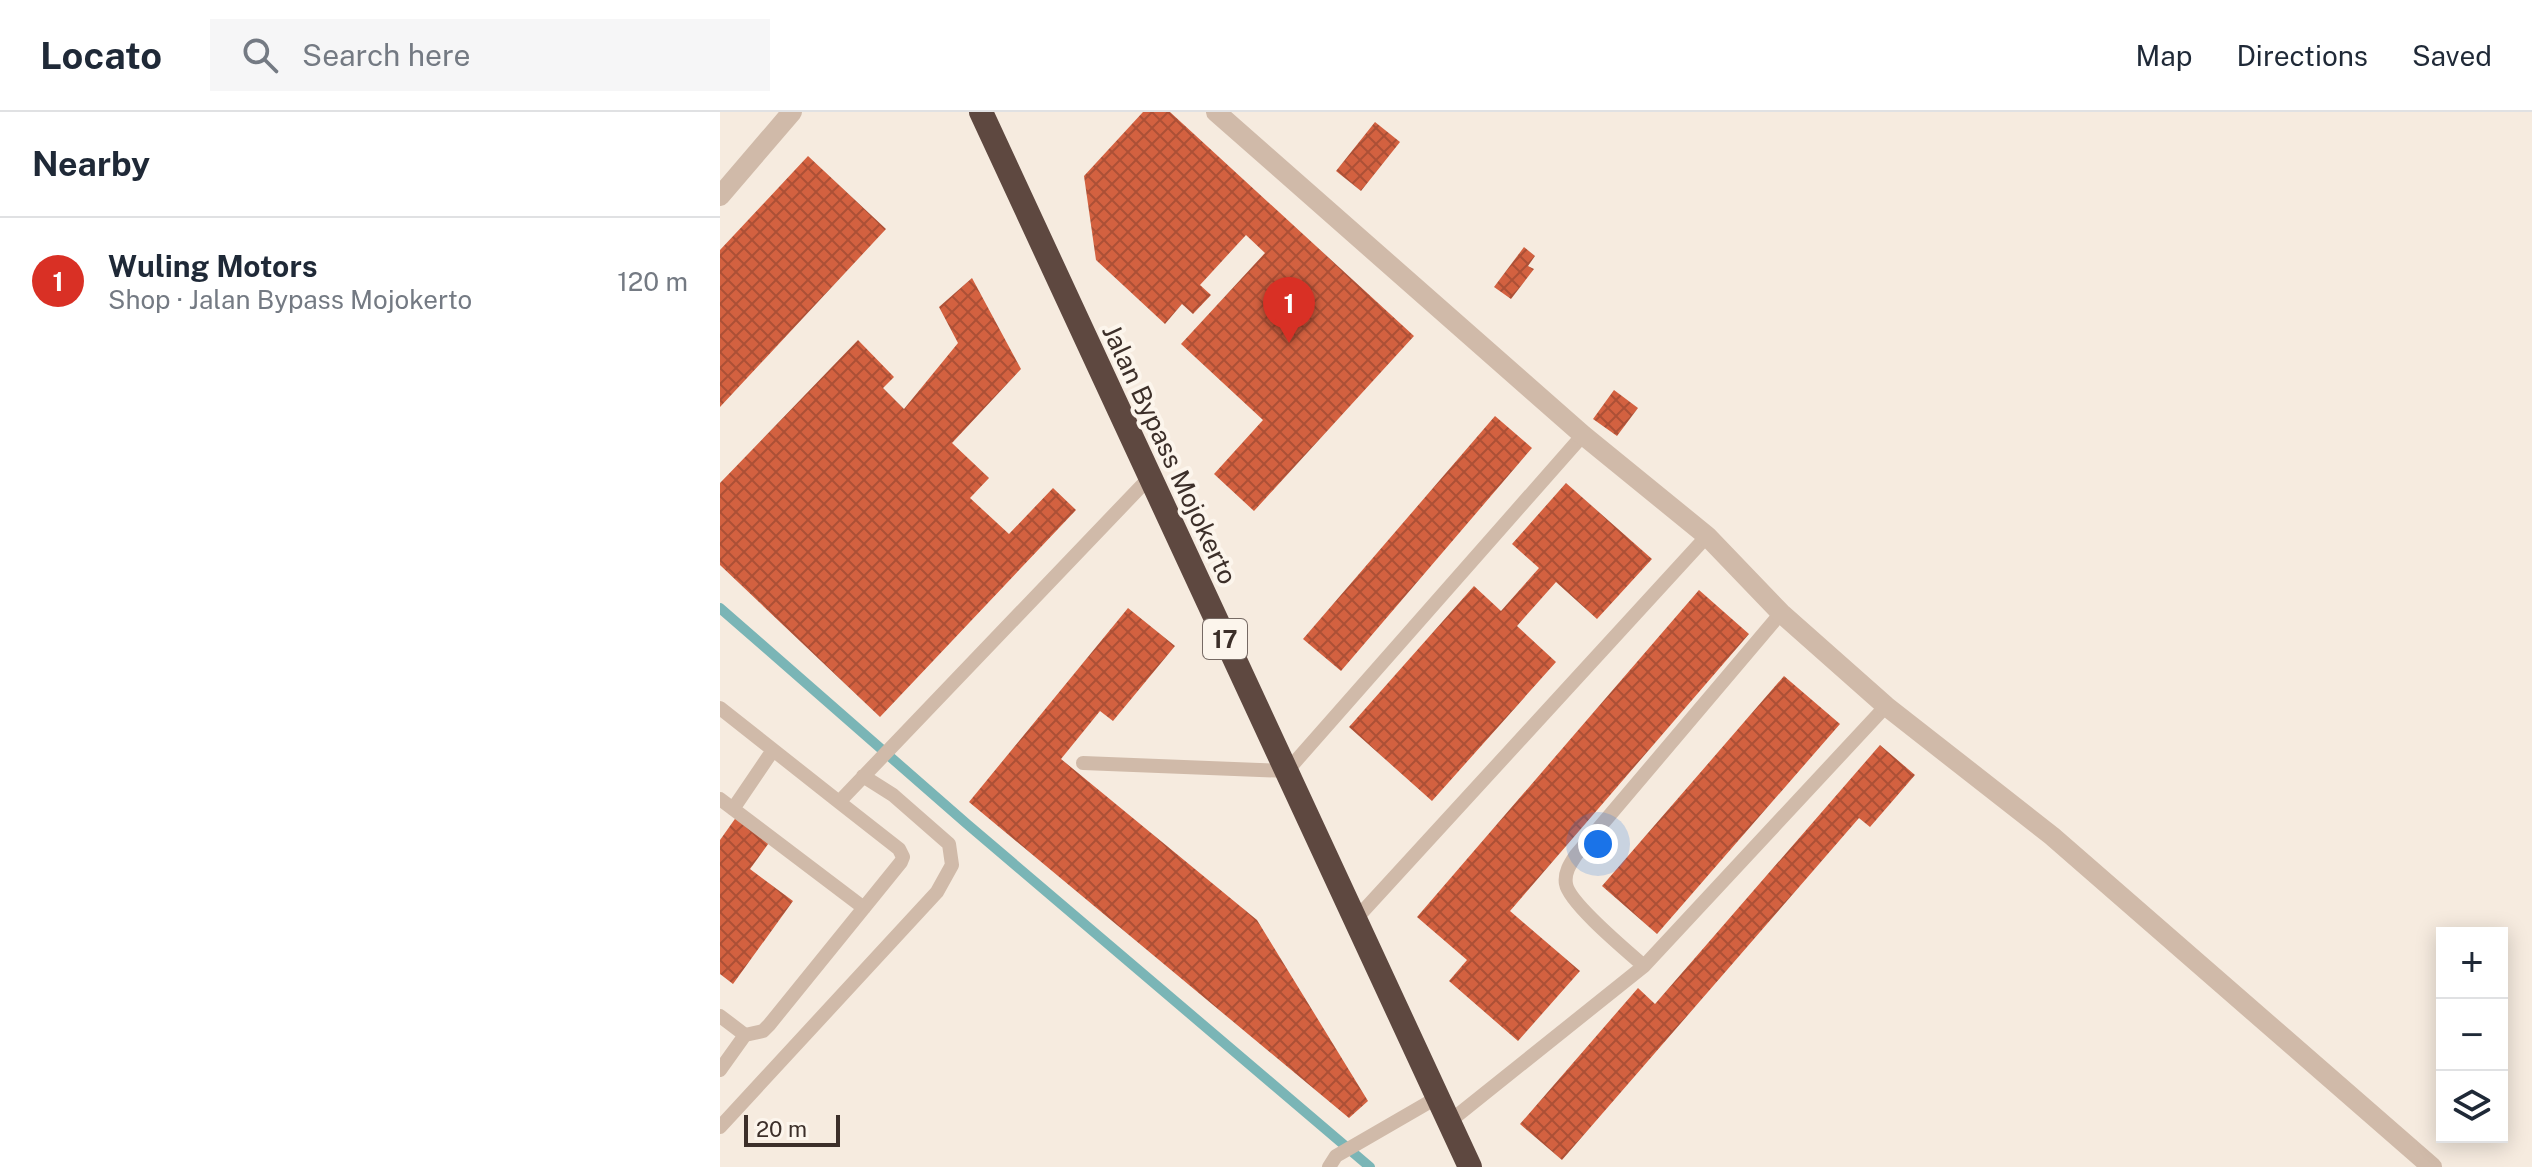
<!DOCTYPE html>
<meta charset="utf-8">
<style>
:root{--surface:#fff;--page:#f6f6f7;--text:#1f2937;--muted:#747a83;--line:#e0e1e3;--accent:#d93025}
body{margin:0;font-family:"Public Sans",sans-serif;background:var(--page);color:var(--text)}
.controls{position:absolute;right:24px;bottom:24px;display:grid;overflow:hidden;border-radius:0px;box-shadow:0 4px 20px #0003}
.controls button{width:72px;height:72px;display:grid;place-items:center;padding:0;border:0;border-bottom:2px solid var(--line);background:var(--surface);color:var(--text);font:40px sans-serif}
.scale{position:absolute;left:24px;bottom:20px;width:96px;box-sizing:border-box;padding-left:8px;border:4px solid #3c2f29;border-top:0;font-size:22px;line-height:28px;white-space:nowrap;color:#3c2f29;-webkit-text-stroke:6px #fcf5ec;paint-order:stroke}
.you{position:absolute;left:878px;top:732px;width:28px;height:28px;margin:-20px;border:6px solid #fff;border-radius:50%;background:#1a73e8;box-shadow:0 0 0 12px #1a73e833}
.badge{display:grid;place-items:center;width:52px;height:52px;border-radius:50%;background:var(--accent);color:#fff;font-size:26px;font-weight:700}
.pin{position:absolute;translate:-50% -66px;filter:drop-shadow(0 2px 4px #0008)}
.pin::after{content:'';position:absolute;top:42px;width:28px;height:24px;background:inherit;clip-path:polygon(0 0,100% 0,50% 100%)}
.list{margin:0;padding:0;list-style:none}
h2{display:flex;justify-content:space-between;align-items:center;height:104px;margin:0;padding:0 32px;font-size:34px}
h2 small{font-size:26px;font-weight:400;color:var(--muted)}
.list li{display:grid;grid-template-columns:52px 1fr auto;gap:24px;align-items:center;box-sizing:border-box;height:128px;padding:0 32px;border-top:2px solid var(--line)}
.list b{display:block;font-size:30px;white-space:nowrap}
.list p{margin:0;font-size:26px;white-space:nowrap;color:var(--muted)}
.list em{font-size:26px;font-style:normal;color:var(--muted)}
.icon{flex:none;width:44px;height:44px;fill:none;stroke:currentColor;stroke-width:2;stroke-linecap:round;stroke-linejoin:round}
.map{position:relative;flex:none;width:1812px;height:1055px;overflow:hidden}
header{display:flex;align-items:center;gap:48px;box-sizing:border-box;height:112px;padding:0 40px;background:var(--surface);border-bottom:2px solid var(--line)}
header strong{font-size:38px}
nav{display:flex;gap:44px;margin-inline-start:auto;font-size:28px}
.search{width:560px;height:72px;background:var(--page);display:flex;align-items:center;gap:20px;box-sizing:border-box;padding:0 28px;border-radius:0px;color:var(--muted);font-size:30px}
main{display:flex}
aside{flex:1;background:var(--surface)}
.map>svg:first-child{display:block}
</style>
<header>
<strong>Locato</strong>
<div class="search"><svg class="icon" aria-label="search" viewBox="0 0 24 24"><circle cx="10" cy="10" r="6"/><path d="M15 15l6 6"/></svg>Search here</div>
<nav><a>Map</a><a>Directions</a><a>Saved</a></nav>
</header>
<main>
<aside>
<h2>Nearby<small></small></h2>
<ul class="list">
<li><span class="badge">1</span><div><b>Wuling Motors</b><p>Shop · Jalan Bypass Mojokerto</p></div><em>120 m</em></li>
</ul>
</aside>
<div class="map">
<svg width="1812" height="1055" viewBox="0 0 1812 1055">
<defs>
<pattern id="building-cross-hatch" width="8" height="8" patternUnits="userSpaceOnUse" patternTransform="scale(2)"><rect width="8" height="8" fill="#d36140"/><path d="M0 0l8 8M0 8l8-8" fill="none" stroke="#ac5036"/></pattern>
</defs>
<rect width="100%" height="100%" fill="#f6ebdf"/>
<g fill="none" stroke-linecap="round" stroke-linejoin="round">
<path stroke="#7ab5b6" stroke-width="10" d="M0,496L247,712L650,1055"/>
</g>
<path fill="url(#building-cross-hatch)" d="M423,0H450L694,224L534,399L494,362L543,308L461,232L545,141L526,123L480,173L491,183L473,202L462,192L445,212L376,148L364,64Z
M655,10L680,30L641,79L616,59Z
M88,44L166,117L0,295V138Z
M804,135L815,144L808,154L814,157L791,187L774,175Z
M252,166L301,257L232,331L269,366L250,386L289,422L333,376L356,398L160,605L0,453V371L138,228L174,265L163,276L184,297L238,231L219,195Z
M894,278L918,296L897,324L873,307Z
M775,304L812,336L621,559L583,527Z
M846,371L932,447L877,507L836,470L797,514L836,550L712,689L629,615L754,474L781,499L819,456L792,432Z
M979,478L1029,522L790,799L860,859L798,929L729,869L747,848L697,805Z
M408,496L455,534L393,609L380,599L341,647L537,808L648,989L629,1006L249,690Z
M1064,564L1120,612L937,822L882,774Z
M1160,633L1195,663L1150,715L1139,706L842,1048L800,1012L918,876L935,892Z
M17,704L51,728L30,757L73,789L13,872L0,862V728Z"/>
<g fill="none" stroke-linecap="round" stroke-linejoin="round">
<path stroke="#d0baa9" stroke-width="14" d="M0,596L119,690
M363,651L567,659L863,323
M0,687L144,796
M13,697L53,638
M634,809L987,424
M924,854C907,839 849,791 846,772C844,761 850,752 856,743L1061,501
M0,904L25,923
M0,958L25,923L43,919L49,913L181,750L183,745L179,737L119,690L430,365
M729,1010L924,854L1166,594
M0,1015L217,780L232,753L229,732L173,683L143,664
M609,1055L616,1044L718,985"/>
<path stroke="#d0baa9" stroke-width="20" d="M496,0L863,323L987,424L1061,501L1166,594L1332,724L1712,1055
M0,84L72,0"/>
<path stroke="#5e4840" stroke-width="24" d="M261,0L750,1055"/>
</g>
<g text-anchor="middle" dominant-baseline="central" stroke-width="8" stroke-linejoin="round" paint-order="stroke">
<rect fill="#fcf5ec" stroke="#766a64" stroke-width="2" x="483" y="507" width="44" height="40" rx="6"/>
<g font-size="24" font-weight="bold" fill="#3c2f29">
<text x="505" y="527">17</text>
</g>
<g font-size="26" fill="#3c2f29" stroke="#fcf5ec">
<text transform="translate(450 342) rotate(65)">Jalan Bypass Mojokerto</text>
</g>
</g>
</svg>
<div class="controls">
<button>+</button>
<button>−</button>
<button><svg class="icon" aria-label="layers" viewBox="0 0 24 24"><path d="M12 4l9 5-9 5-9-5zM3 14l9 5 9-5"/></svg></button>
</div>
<div class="scale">20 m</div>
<div class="you"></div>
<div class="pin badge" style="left:569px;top:231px">1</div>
</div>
</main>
